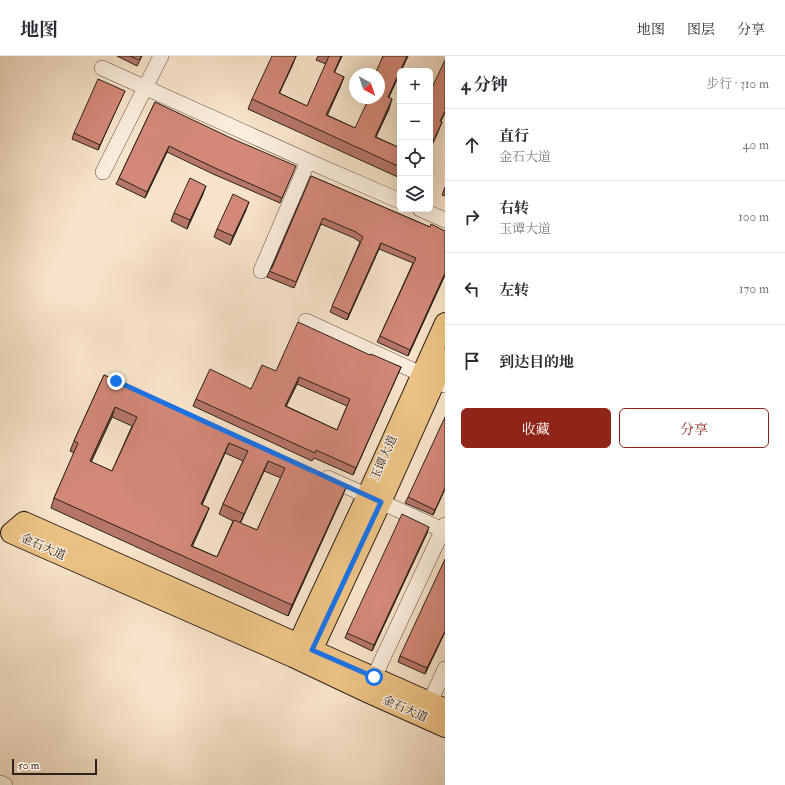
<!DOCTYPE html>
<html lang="zh">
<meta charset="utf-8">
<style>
:root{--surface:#fff;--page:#f2f2f3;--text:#2b2b33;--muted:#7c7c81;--line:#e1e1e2;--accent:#8f2418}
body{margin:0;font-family:"IM FELL Double Pica","Noto Serif SC",serif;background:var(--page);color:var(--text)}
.controls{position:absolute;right:12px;top:12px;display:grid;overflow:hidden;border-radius:6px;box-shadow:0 4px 16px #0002}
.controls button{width:36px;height:36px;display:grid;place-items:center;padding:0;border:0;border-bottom:1px solid var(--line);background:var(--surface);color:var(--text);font:20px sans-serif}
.compass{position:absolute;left:349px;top:12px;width:36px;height:36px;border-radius:50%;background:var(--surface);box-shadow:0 4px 16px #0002;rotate:140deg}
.scale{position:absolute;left:12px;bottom:10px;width:85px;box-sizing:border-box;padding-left:4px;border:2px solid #2d221c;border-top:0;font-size:11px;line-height:14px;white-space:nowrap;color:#2d221c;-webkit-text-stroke:3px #faeddc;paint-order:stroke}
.stop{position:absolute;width:12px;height:12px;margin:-9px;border:3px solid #1a73e8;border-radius:50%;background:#fff}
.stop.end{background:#1a73e8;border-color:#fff;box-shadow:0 1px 4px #0008}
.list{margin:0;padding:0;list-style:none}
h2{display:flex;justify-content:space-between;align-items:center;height:52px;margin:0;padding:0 16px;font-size:17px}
h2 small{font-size:13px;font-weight:400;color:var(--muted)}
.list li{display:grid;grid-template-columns:26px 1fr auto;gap:12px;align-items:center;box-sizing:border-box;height:72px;padding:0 16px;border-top:1px solid var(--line)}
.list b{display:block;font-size:15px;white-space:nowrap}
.list p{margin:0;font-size:13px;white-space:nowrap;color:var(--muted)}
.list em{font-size:13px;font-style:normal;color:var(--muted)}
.actions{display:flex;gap:8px;padding:12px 16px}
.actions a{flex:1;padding:9px 0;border:1px solid var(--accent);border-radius:6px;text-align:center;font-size:14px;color:var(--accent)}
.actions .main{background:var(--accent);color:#fff}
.icon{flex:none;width:22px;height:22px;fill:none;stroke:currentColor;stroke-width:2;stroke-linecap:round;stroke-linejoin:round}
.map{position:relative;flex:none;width:445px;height:729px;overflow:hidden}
header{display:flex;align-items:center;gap:24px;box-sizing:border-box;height:56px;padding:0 20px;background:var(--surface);border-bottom:1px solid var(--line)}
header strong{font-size:19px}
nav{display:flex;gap:22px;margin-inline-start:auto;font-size:14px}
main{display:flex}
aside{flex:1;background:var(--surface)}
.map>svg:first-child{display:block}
</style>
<header>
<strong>地图</strong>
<nav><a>地图</a><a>图层</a><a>分享</a></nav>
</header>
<main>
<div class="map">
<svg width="445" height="729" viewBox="0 0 445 729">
<rect width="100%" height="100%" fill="#f7e3c9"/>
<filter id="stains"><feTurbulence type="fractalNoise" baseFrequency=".005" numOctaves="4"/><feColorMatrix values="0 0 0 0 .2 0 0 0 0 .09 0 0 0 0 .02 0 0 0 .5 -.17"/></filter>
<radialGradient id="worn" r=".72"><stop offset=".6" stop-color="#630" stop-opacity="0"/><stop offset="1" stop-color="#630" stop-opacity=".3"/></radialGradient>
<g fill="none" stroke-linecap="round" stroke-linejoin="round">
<defs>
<path id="minor" d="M102,12L308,105L400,145
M103,116L161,0
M420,153L445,164
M261,215L308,105
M306,265L445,329
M328,422L445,475
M374,621L445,469
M430,646L445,613
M0,727L5,729"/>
<path id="major" d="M294,600L298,588L367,440L445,267
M307,605L381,446L445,303
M445,653L24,466L11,477L293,601L367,636L445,671"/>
</defs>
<use href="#minor" stroke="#605247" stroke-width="16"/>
<use href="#major" stroke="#2d221c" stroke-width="22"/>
<use href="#minor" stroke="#faeddc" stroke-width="15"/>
<use href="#major" stroke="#ecc284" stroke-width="20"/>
</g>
<path fill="#b57567" stroke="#2d221c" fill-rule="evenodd" d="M117,0H142L137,10Z
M296,0L292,10L279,37L307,50L326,8L316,4L318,0H342L334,17L344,21L340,31L327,59L355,72L379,42L383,0H408L401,15H400V17L389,41V53L376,81L400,92V122L248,53L252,43Z
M122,40L98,94L72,83L74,77Z
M155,46L293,116L280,147L213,118L167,96L145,142L116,128L119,122Z
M311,120L430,171L445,175V219L408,300L377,286L380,280L413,207L379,193L347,264L330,256L360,186L354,182L321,168L294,232L267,221Z
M445,131V140L442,139Z
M203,138L187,173L171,165L174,157Z
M246,154L230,189L214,181L217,173Z
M370,299L401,311L353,419L314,402L312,405L193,350L196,343L251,333L276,315ZM297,328L347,350L337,374L286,350Z
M104,319L343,439L288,560L51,452L54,442L74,397L70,395L74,385ZM112,361L132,370L112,415L91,406ZM225,397L243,405L223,448L219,458L233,465L217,501L192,490L205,462L209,452L202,449ZM264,415L281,422L257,474L240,467Z
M445,433L433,459L405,447L408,441Z
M427,477L372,595L345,582L347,577Z
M445,576L425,618L398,606L400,600Z"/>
<path fill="#945f54" stroke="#2d221c" d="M296,0L292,10L275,47L279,37Z
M341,0H342L330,26L334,16Z
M407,0H408L401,15H400Z
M400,15V17L384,51L388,41Z
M344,21L340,31L323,69L326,59Z
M125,35L122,40L98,94L100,89Z
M392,43L389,53L371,91L375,81Z
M445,55V57L436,75L440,65Z
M442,66L438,76L430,94V92Z
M169,90L167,96L145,142L147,136Z
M206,130L203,138L187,173L190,164Z
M249,146L246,154L230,189L233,180Z
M381,187L379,193L347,264L349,258Z
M445,217V219L408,300L410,294Z
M401,311L398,318L353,419L356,412Z
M299,321L297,328L283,357L285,350Z
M115,351L112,361L87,415L90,405Z
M229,387L225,397L197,458L201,448Z
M268,405L264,415L240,468L244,458Z
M347,429L343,439L288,560L292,549Z
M445,432V433L433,459L435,454Z
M209,452L205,462L188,500L191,490Z
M429,471L427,477L372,595L374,589Z
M445,575V576L425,618L427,612Z"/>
<path fill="#d38878" stroke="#2d221c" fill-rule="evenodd" d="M130,0H141L139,4Z
M272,0H296L279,37L307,50L329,0H341L334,16L344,21L326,59L355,72L369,42H379V18H375L383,0H407L388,41L392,43L375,81L400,92V111L252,43Z
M445,4V55L440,65L442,66L430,92V36Z
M98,23L125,35L100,89L74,77Z
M155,46L233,83L296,110L282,142L215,112L169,90L147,136L119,122Z
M311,120L430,171L431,168L445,175V217L410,294L380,280L416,202L381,187L349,258L332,250L363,181L356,176L323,162L296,226L269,215L272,212Z
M190,122L206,130L190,164L174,157Z
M233,138L249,146L233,180L217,173Z
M298,266L370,299L371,298L401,311L356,412L316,394L315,397L196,343L210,313L251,333L262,309L276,315ZM299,321L350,343L337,374L285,350Z
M104,319L347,429L292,549L54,442L78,387L74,385ZM115,351L137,361L112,415L90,405ZM229,387L248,395L223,448L244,458L268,405L285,412L257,474L234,464L217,501L191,490L209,452L201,448Z
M445,361V432L435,454L408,441Z
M402,458L429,471L374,589L347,577Z
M445,503V575L427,612L400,600Z"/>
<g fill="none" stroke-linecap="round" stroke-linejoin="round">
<path stroke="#1a73e8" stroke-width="5" d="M116,325L381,446L312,594L374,621"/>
</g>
<g text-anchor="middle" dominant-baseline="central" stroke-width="3" stroke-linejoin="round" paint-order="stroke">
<g font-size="12" fill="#2d221c" stroke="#faeddc">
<text transform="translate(384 402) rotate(-66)">玉谭大道</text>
<text transform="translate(43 491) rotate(24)">金石大道</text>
<text transform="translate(405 653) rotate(24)">金石大道</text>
</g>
</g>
<rect width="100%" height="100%" filter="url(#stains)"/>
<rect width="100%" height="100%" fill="url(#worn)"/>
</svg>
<div class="controls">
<button>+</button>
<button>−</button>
<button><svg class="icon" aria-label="locate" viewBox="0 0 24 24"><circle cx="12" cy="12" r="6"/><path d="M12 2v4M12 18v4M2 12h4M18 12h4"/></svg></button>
<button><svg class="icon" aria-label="layers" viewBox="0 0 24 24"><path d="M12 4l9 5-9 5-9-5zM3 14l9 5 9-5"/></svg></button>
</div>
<svg class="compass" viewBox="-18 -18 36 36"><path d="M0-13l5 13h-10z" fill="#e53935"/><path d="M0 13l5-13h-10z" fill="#7c7c81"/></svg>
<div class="scale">50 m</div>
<div class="stop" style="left:374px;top:621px"></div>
<div class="stop end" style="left:116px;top:325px"></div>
</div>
<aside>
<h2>4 分钟<small>步行 · 310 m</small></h2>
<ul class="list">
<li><svg class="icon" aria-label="ahead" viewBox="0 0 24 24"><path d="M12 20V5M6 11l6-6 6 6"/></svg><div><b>直行</b><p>金石大道</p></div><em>40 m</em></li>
<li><svg class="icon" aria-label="right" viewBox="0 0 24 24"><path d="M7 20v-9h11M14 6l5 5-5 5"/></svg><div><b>右转</b><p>玉谭大道</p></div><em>100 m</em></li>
<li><svg class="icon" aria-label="left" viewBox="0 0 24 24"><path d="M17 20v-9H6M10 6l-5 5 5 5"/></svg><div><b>左转</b></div><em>170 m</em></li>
<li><svg class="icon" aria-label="arrive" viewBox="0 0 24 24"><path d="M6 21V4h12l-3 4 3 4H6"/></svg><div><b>到达目的地</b></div></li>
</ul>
<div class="actions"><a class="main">收藏</a><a>分享</a></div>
</aside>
</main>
